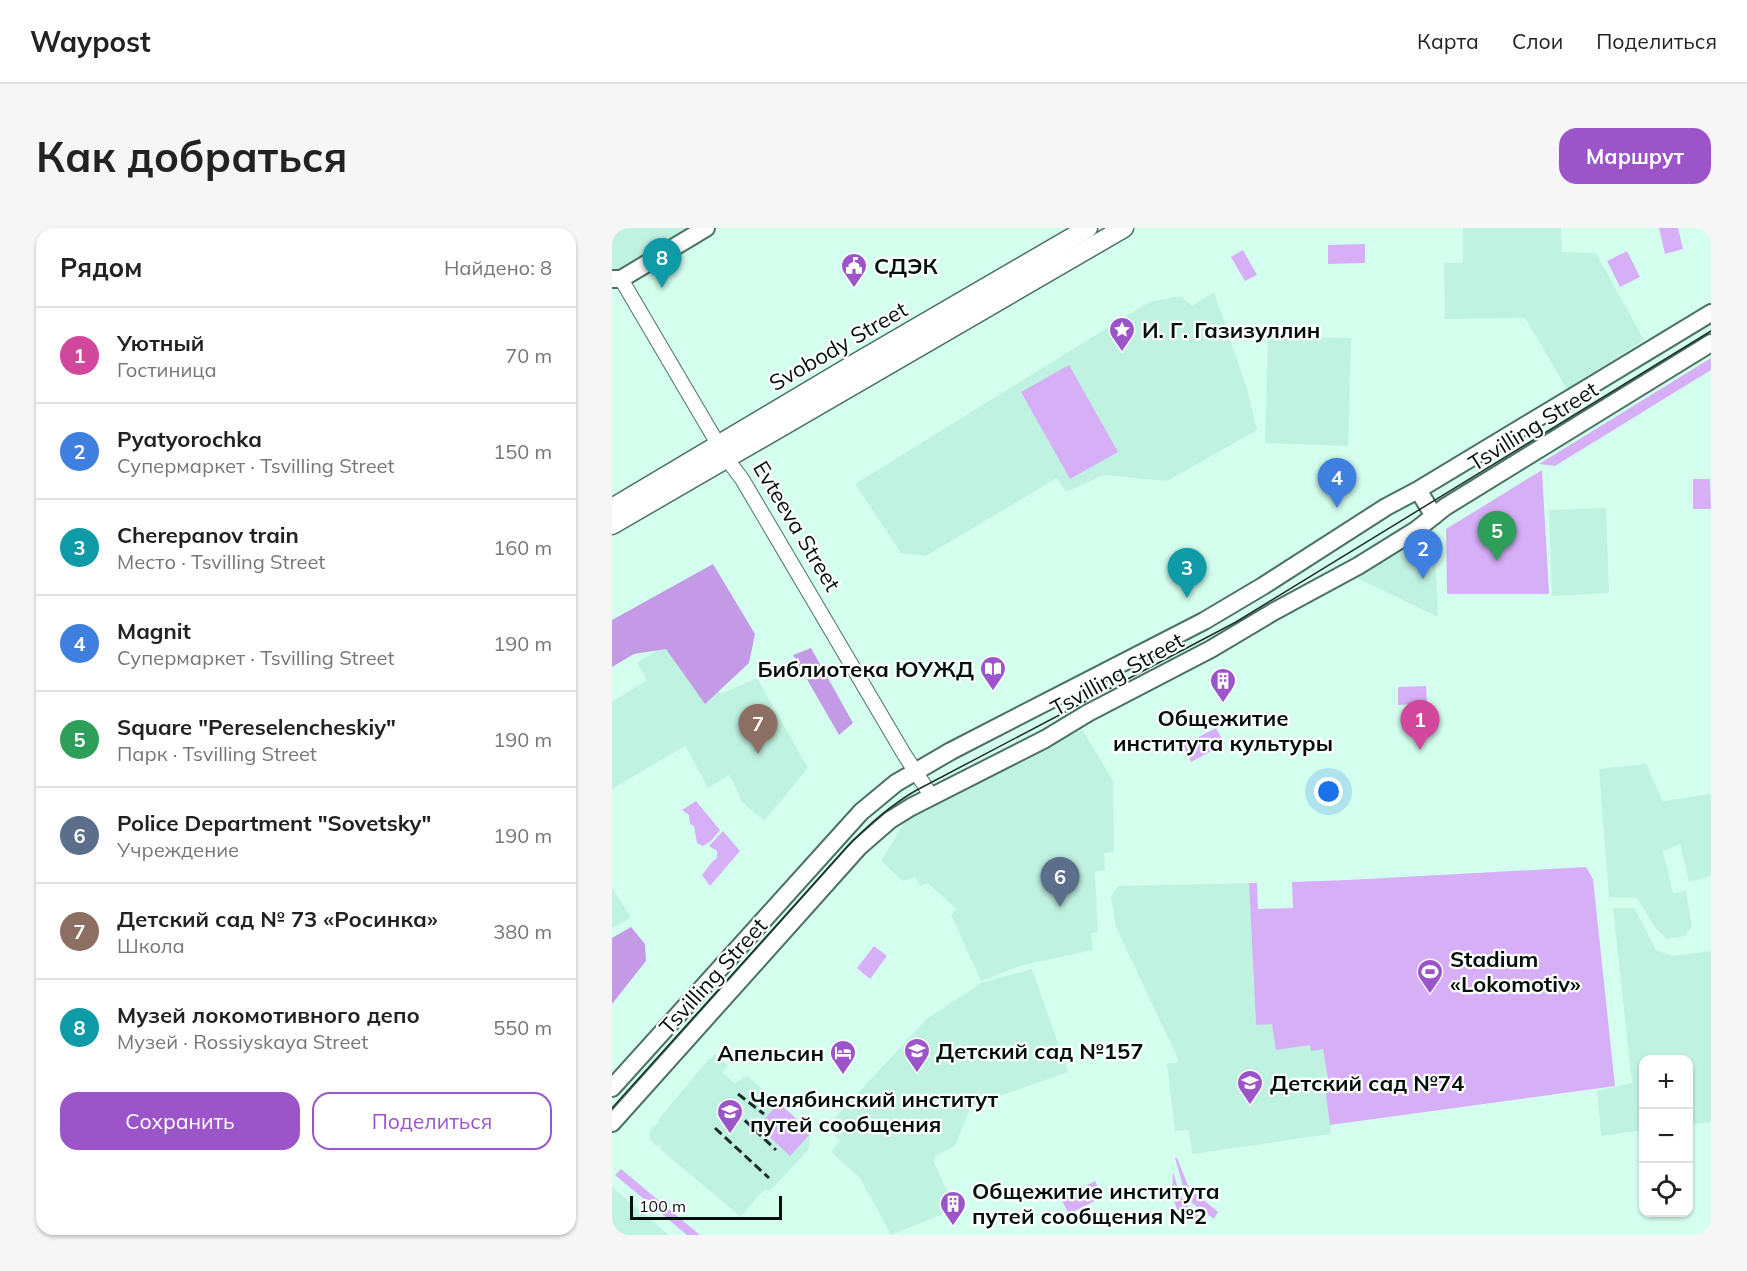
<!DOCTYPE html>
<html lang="ru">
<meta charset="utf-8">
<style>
:root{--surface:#fff;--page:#f6f6f6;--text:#222;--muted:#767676;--line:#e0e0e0;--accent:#9b55c9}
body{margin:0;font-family:Mulish,sans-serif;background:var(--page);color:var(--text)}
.controls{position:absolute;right:18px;bottom:18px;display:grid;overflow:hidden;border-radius:12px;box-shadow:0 2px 4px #0004}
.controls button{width:54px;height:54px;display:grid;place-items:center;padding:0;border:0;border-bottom:2px solid var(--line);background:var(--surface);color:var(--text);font:30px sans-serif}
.scale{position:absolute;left:18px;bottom:15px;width:152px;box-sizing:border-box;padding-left:6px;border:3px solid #03100c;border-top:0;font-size:16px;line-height:21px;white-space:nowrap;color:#03100c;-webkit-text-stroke:4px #fff;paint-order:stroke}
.you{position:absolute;left:717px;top:564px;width:21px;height:21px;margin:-15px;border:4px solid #fff;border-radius:50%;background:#1a73e8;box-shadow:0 0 0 9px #1a73e833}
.badge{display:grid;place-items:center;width:39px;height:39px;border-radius:50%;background:var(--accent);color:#fff;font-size:20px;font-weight:700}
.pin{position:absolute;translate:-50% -50px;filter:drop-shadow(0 2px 3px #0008)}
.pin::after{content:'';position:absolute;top:32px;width:21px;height:18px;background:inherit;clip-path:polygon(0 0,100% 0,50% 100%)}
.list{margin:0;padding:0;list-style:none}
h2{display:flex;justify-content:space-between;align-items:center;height:78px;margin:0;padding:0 24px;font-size:26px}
h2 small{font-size:20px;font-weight:400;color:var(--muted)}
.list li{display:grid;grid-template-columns:39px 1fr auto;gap:18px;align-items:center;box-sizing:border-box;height:96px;padding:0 24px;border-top:2px solid var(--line)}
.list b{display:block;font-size:22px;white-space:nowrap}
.list p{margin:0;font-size:20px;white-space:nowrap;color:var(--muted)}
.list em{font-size:20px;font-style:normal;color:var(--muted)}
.actions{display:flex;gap:12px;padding:18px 24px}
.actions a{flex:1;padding:14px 0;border:2px solid var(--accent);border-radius:18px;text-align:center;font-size:21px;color:var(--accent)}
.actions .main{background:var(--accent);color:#fff}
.icon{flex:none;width:33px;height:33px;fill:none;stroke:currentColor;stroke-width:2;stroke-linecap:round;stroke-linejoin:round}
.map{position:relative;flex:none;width:1099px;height:1007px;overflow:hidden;border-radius:18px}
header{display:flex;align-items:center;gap:36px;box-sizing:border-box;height:84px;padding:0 30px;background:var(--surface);border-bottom:2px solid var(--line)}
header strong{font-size:28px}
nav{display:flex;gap:33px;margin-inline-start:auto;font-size:21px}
.intro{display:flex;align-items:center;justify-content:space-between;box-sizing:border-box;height:144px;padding:0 36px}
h1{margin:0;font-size:42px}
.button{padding:15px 27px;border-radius:18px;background:var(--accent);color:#fff;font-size:21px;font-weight:700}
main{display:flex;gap:36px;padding:0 36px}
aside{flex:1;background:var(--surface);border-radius:18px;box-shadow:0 2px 4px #0004}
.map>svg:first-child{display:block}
</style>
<header>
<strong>Waypost</strong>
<nav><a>Карта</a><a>Слои</a><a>Поделиться</a></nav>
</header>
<div class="intro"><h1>Как добраться</h1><a class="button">Маршрут</a></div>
<main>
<aside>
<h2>Рядом<small>Найдено: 8</small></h2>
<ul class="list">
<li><span class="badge" style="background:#d1479c">1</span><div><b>Уютный</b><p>Гостиница</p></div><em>70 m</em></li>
<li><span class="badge" style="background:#3f7fe0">2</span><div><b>Pyatyorochka</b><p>Супермаркет · Tsvilling Street</p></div><em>150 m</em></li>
<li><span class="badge" style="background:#0f9aa8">3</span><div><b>Cherepanov train</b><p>Место · Tsvilling Street</p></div><em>160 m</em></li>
<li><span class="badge" style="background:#3f7fe0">4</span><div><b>Magnit</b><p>Супермаркет · Tsvilling Street</p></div><em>190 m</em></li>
<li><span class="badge" style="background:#2e9e5b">5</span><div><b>Square &quot;Pereselencheskiy&quot;</b><p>Парк · Tsvilling Street</p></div><em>190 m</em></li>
<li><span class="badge" style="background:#5c6f8a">6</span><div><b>Police Department &quot;Sovetsky&quot;</b><p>Учреждение</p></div><em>190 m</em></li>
<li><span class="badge" style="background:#8d6e63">7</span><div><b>Детский сад № 73 «Росинка»</b><p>Школа</p></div><em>380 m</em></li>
<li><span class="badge" style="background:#0f9aa8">8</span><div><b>Музей локомотивного депо</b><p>Музей · Rossiyskaya Street</p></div><em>550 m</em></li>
</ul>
<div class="actions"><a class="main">Сохранить</a><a>Поделиться</a></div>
</aside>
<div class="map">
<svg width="1099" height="1007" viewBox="0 0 1099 1007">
<rect width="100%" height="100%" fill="#d4ffef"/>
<path fill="#c0f2e1" d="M0,0H80L17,37L0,43Z
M851,0H949L950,24L984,25L1032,112L955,161L913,90L833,91L832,35H851Z
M602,64L635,161L645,202L555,253L492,247L454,264L445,250L314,328L289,325L243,256L537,74L569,68L580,78Z
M656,108L739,110L736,218L653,215Z
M994,280L997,365L940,368L937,282Z
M822,301L826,389L743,349Z
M69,407L109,466L145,450L196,540L152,593L129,573L124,560L117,547L96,560L73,518L0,561V474L35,452L25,435Z
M470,501L501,553L502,624L492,625L493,642L483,644L486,704L479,705L481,722L407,738L369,753L339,687L344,681L316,655L308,658L303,649L291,653L269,633L294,592Z
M1034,536L1051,573L1099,566V648L1077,654L1068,616L1051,623L1061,665L1074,663L1080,698L1073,708L1055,711L1044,701L1025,670L997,669L987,541Z
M637,655L644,797L660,795L698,817L711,821L717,858L714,859L719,906L580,926L577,902L563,903L555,836L566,834V831L504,699L499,668L506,658Z
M0,659L19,690L0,700Z
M1001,680H1022L1044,722L1061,728L1099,723V894L1077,897L1076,832H1032L1031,902L989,908L985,863L1020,855Z
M420,741L456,844L359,878L343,918L326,926L321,932L343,981L279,1007L248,950L219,924L228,912L214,899L316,790L369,755Z
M103,826L116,838L110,844L123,856L132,848L137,849L198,903L197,921L158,963L154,961L146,968L129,989L48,921L50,919L43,917L38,911V903L40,899L48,894L46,892L97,831H99Z
M0,959L57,1007H0Z"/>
<path fill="#d7aff7" d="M1047,0H1066L1071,21L1053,26Z
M753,16V35L716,36V17Z
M631,22L645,47L633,53L619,29Z
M1015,23L1028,49L1008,59L995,33Z
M1099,130V142L943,238L927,236Z
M457,137L506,224L458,251L409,164Z
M930,242L937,366H835L834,301Z
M1081,251H1098L1099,281H1081Z
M814,458L815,475L786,477V459Z
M604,500L613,516L579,534L571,517Z
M84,573L108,602L99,613L91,618L85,615L82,598L78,596L77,587L70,582Z
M111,603L128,623L98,658L90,647L100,634L105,630V623L97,618Z
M974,639L981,651L1003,858L718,897L713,859L717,858L711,821L699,823L698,817L664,822L660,796L644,797L637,655H645L646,681L681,680L680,654L736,652Z
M262,718L275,728L258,751L245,740Z
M167,875L198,903V906L178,928L146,898Z
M563,930H565L577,960L606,984L602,991L580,975L574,968Z
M9,941L88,1007H75L3,947Z
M561,944C570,973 569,975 595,993L590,996L565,981L560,967Z
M483,953L491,969L457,986L449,971Z"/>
<path fill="#c499e6" d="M101,336L143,406L137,435L93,476L54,421L22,426L0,439V392Z
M199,420L241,495L227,507L181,427Z
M19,699L33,716L34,733L0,776V710Z"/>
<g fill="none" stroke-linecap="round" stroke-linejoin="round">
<defs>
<path id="tertiary" d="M9,51L106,216
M114,230L130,251L292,526L320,569"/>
<path id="secondary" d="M0,51H9L94,0
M806,262L822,288
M0,860L249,584L284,555L339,523L592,393L651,358L774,279L806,262L967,165L1099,85
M0,895L247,619L278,592L299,579L433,511L476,485L599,421L661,384L746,338L804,302L833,279L1099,115"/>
<path id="primary" d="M0,280L242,136L476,0
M0,297L512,0"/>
</defs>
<use href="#tertiary" stroke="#4b7164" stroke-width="16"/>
<use href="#secondary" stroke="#4b7164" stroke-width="20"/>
<use href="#primary" stroke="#4b7164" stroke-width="21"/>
<use href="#tertiary" stroke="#fff" stroke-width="14"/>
<use href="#secondary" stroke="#fff" stroke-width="16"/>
<use href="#primary" stroke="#fff" stroke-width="18"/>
<path stroke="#1d2d28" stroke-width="1.5" d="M0,880L234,620C255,598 276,579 303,563L624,394L1099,103"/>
<path stroke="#1d2d28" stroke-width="3" stroke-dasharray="9 4.5" stroke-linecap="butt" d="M126,866L152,886
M123,883L164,922
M103,900L157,950"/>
</g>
<defs>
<symbol id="civic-pin" viewBox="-11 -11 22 30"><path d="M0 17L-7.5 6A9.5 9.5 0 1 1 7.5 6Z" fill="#9b55c9" stroke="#fff"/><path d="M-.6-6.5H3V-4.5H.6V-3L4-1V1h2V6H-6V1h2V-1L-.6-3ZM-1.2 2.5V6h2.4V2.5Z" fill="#fff"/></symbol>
<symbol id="sight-pin" viewBox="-11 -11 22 30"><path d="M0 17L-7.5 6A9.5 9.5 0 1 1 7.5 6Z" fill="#9b55c9" stroke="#fff"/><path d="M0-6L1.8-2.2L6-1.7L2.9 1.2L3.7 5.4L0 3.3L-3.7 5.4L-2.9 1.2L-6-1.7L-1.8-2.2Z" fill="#fff"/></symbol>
<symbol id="library-pin" viewBox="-11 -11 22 30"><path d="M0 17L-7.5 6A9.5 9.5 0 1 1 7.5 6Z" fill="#9b55c9" stroke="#fff"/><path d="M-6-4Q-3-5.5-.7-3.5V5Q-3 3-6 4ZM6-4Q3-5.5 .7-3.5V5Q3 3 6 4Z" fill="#fff"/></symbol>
<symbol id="building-pin" viewBox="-11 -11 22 30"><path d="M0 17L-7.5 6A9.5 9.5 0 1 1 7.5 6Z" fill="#9b55c9" stroke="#fff"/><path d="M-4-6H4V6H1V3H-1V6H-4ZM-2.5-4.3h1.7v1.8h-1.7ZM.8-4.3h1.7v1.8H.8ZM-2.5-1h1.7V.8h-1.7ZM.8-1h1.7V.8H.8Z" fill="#fff"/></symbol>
<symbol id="stadium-pin" viewBox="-11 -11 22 30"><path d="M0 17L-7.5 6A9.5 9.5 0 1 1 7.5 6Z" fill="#9b55c9" stroke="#fff"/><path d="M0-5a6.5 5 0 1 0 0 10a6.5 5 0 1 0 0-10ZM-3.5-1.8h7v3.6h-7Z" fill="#fff"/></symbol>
<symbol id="school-pin" viewBox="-11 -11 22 30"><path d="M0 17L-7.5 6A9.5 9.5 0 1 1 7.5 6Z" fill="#9b55c9" stroke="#fff"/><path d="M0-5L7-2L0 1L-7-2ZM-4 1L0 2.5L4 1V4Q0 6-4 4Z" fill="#fff"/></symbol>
<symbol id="hotel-pin" viewBox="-11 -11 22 30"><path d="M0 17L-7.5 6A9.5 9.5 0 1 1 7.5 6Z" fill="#9b55c9" stroke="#fff"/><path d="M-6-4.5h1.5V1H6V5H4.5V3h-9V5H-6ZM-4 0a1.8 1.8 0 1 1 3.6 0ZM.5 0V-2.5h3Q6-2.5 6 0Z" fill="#fff"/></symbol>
<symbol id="university-pin" viewBox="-11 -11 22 30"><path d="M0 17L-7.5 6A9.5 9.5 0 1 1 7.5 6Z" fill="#9b55c9" stroke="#fff"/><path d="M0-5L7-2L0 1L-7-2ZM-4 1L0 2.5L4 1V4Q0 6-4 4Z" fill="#fff"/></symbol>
</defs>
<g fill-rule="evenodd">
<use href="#civic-pin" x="227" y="23" width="30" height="40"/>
<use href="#sight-pin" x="495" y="87" width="30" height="40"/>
<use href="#library-pin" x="366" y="426" width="30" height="40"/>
<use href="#building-pin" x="596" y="438" width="30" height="40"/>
<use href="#stadium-pin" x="803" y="729" width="30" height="40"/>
<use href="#school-pin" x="290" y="808" width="30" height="40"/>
<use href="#hotel-pin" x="216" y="810" width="30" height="40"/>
<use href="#school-pin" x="623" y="840" width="30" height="40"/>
<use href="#university-pin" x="103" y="869" width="30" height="40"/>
<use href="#building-pin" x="326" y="961" width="30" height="40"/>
</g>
<g text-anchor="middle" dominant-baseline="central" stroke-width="4.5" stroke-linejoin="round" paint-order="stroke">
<g font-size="22" font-weight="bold" fill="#03100c" stroke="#fff" text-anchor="start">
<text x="262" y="38">СДЭК</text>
<text x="530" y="102">И. Г. Газизуллин</text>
<text x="362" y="441" text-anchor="end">Библиотека ЮУЖД</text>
<text x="611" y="490" text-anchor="middle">Общежитие<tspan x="611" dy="25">института культуры</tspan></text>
<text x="838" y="731">Stadium<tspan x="838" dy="25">«Lokomotiv»</tspan></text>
<text x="324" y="823">Детский сад №157</text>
<text x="212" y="825" text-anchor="end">Апельсин</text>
<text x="658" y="855">Детский сад №74</text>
<text x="138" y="871">Челябинский институт<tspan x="138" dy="25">путей сообщения</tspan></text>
<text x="360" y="963">Общежитие института<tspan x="360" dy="25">путей сообщения №2</tspan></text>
</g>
<g font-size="22" fill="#03100c" stroke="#fff">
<text transform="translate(226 118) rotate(-30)">Svobody Street</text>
<text transform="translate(921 198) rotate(-32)">Tsvilling Street</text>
<text transform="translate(185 298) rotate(59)">Evteeva Street</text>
<text transform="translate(505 446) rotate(-29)">Tsvilling Street</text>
<text transform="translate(101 748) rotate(-48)">Tsvilling Street</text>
</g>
</g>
</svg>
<div class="controls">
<button>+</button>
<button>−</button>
<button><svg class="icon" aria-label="locate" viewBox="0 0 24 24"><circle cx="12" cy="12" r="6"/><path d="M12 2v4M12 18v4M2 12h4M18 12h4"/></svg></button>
</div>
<div class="scale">100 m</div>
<div class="you"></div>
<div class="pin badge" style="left:808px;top:522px;background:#d1479c">1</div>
<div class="pin badge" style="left:811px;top:351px;background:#3f7fe0">2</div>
<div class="pin badge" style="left:575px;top:370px;background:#0f9aa8">3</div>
<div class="pin badge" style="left:725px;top:280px;background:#3f7fe0">4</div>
<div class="pin badge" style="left:885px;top:333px;background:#2e9e5b">5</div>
<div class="pin badge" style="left:448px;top:679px;background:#5c6f8a">6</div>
<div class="pin badge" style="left:146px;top:526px;background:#8d6e63">7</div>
<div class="pin badge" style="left:50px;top:60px;background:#0f9aa8">8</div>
</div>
</main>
